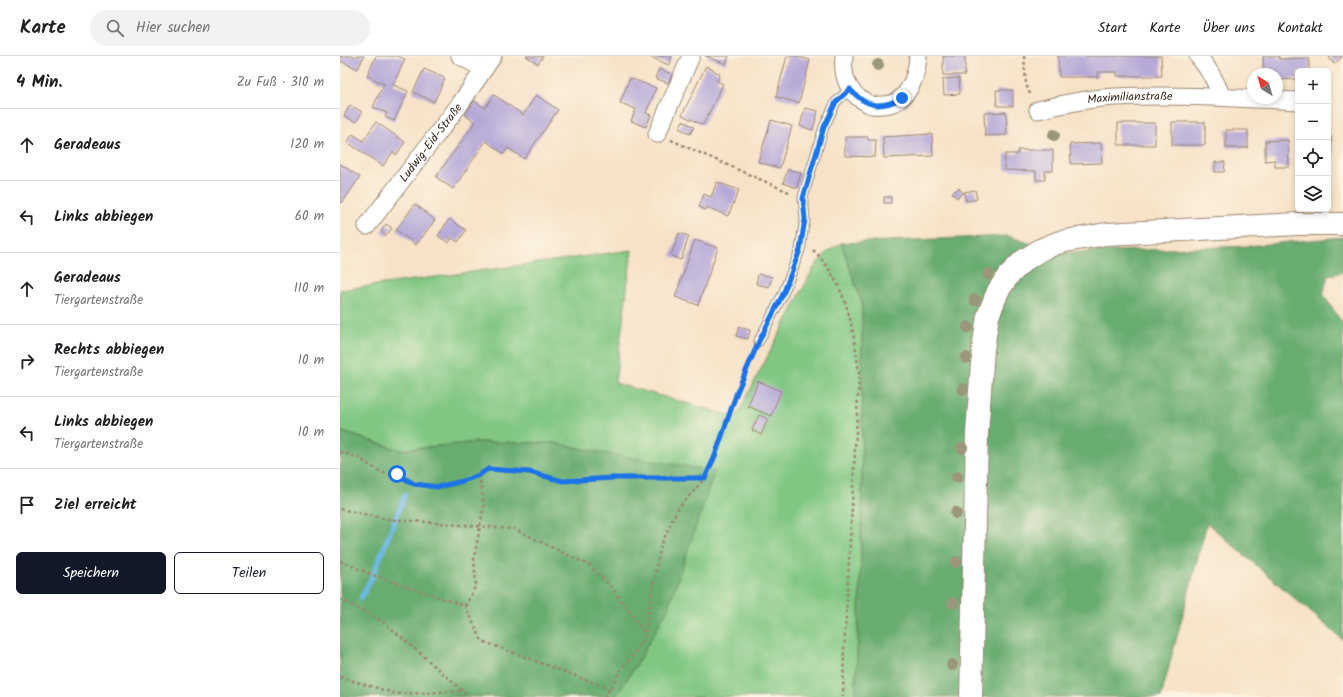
<!DOCTYPE html>
<html lang="de">
<meta charset="utf-8">
<style>
:root{--surface:#fff;--page:#f2f2f2;--text:#202124;--muted:#757577;--line:#e0e0e0;--accent:#111827}
body{margin:0;font-family:Kalam,sans-serif;background:var(--page);color:var(--text)}
.controls{position:absolute;right:12px;top:12px;display:grid;overflow:hidden;border-radius:6px;box-shadow:0 2px 6px #0003}
.controls button{width:36px;height:36px;display:grid;place-items:center;padding:0;border:0;border-bottom:1px solid var(--line);background:var(--surface);color:var(--text);font:20px sans-serif}
.compass{position:absolute;left:907px;top:12px;width:36px;height:36px;border-radius:50%;background:var(--surface);box-shadow:0 2px 6px #0003;rotate:323deg}
.stop{position:absolute;width:12px;height:12px;margin:-9px;border:3px solid #1a73e8;border-radius:50%;background:#fff}
.stop.end{background:#1a73e8;border-color:#fff;box-shadow:0 1px 4px #0008}
.list{margin:0;padding:0;list-style:none}
h2{display:flex;justify-content:space-between;align-items:center;height:52px;margin:0;padding:0 16px;font-size:17px}
h2 small{font-size:13px;font-weight:400;color:var(--muted)}
.list li{display:grid;grid-template-columns:26px 1fr auto;gap:12px;align-items:center;box-sizing:border-box;height:72px;padding:0 16px;border-top:1px solid var(--line)}
.list b{display:block;font-size:15px;white-space:nowrap}
.list p{margin:0;font-size:13px;white-space:nowrap;color:var(--muted)}
.list em{font-size:13px;font-style:normal;color:var(--muted)}
.actions{display:flex;gap:8px;padding:12px 16px}
.actions a{flex:1;padding:9px 0;border:1px solid var(--accent);border-radius:6px;text-align:center;font-size:14px;color:var(--accent)}
.actions .main{background:var(--accent);color:#fff}
.icon{flex:none;width:22px;height:22px;fill:none;stroke:currentColor;stroke-width:2;stroke-linecap:round;stroke-linejoin:round}
.map{position:relative;flex:none;width:1003px;height:641px;overflow:hidden}
header{display:flex;align-items:center;gap:24px;box-sizing:border-box;height:56px;padding:0 20px;background:var(--surface);border-bottom:1px solid var(--line)}
header strong{font-size:19px}
nav{display:flex;gap:22px;margin-inline-start:auto;font-size:14px}
.search{width:280px;height:36px;background:var(--page);display:flex;align-items:center;gap:10px;box-sizing:border-box;padding:0 14px;border-radius:22px;color:var(--muted);font-size:15px}
main{display:flex}
aside{flex:1;background:var(--surface)}
.map>svg:first-child{display:block}
</style>
<header>
<strong>Karte</strong>
<div class="search"><svg class="icon" aria-label="search" viewBox="0 0 24 24"><circle cx="10" cy="10" r="6"/><path d="M15 15l6 6"/></svg>Hier suchen</div>
<nav><a>Start</a><a>Karte</a><a>Über uns</a><a>Kontakt</a></nav>
</header>
<main>
<aside>
<h2>4 Min.<small>Zu Fuß · 310 m</small></h2>
<ul class="list">
<li><svg class="icon" aria-label="ahead" viewBox="0 0 24 24"><path d="M12 20V5M6 11l6-6 6 6"/></svg><div><b>Geradeaus</b></div><em>120 m</em></li>
<li><svg class="icon" aria-label="left" viewBox="0 0 24 24"><path d="M17 20v-9H6M10 6l-5 5 5 5"/></svg><div><b>Links abbiegen</b></div><em>60 m</em></li>
<li><svg class="icon" aria-label="ahead" viewBox="0 0 24 24"><path d="M12 20V5M6 11l6-6 6 6"/></svg><div><b>Geradeaus</b><p>Tiergartenstraße</p></div><em>110 m</em></li>
<li><svg class="icon" aria-label="right" viewBox="0 0 24 24"><path d="M7 20v-9h11M14 6l5 5-5 5"/></svg><div><b>Rechts abbiegen</b><p>Tiergartenstraße</p></div><em>10 m</em></li>
<li><svg class="icon" aria-label="left" viewBox="0 0 24 24"><path d="M17 20v-9H6M10 6l-5 5 5 5"/></svg><div><b>Links abbiegen</b><p>Tiergartenstraße</p></div><em>10 m</em></li>
<li><svg class="icon" aria-label="arrive" viewBox="0 0 24 24"><path d="M6 21V4h12l-3 4 3 4H6"/></svg><div><b>Ziel erreicht</b></div></li>
</ul>
<div class="actions"><a class="main">Speichern</a><a>Teilen</a></div>
</aside>
<div class="map">
<svg width="1003" height="641" viewBox="0 0 1003 641">
<rect width="100%" height="100%" fill="#fcf5e5"/>
<filter id="ink" filterUnits="userSpaceOnUse"><feTurbulence type="fractalNoise" baseFrequency=".025" numOctaves="2"/><feDisplacementMap in="SourceGraphic" scale="8" xChannelSelector="R" yChannelSelector="G"/><feConvolveMatrix kernelMatrix="1 2 1 2 8 2 1 2 1" color-interpolation-filters="sRGB"/></filter>
<filter id="wash" filterUnits="userSpaceOnUse"><feTurbulence type="fractalNoise" baseFrequency=".012" numOctaves="4" result="noise"/><feDisplacementMap in="SourceGraphic" scale="16" xChannelSelector="R" yChannelSelector="G"/><feGaussianBlur stdDeviation="0.9" result="paint"/><feColorMatrix in="noise" values="0 0 0 0 0 0 0 0 0 0 0 0 0 0 0 0 0 1.4 0 .05"/><feComposite in="paint" operator="in"/></filter>
<g filter="url(#wash)">
<rect width="100%" height="100%" fill="#f7e2c8"/>
<path fill="#81c782" stroke="#5e7850" d="M501,187L522,247V439L520,537L515,641H275L297,608L328,552L264,397L215,387L137,386L60,394L0,375V234L292,194L275,327L396,361L474,211L488,195Z"/>
<path fill="#68ac70" stroke="#526b47" d="M668,180L718,197L907,190L1003,181V216L988,220L983,238L1003,268V584L867,467L821,641H515L520,537L522,439V247L501,187Z
M0,375L60,394L137,386L215,387L264,397L375,415L328,552L297,608L275,641H0Z"/>
<g fill="none" stroke-linecap="round" stroke-linejoin="round">
<path stroke="#6db9e6" stroke-width="5" d="M21,542L33,519L65,439"/>
</g>
<g id="blocks">
<path fill="#b6a9d7" d="M0,0H24L18,13L0,5Z
M36,0H58L65,3L53,29L68,35L54,65L45,61L47,57L33,51L44,28L27,20Z
M186,0H203L198,8Z
M308,0H332L329,9Z
M365,0H389L386,8Z
M447,0H456L470,4L459,47L436,41Z
M603,0H625V19H603Z
M718,0H821L822,20H777V16H758V21H719Z
M923,0H939V3L969,2V15H958V23L937,24V18H924Z
M992,0H1001L1002,1L994,8L989,2Z
M366,10L380,18L377,25L383,28L363,69L342,59Z
M84,13L105,22L94,46L73,36Z
M319,13L332,18L328,27L315,22Z
M290,22L316,32L306,57L311,59L306,71L291,65L296,53L280,47Z
M619,22L620,38L604,39L603,23Z
M656,34H673V50H657Z
M154,39L183,59L196,39L218,54L184,103L168,92L164,98L146,85L113,133L96,121L135,66L125,59L134,45L145,52Z
M10,49L22,56L16,66L4,60Z
M465,52L478,55L473,74L460,70Z
M666,56L667,79L645,80L644,57Z
M431,64L452,70L440,112L418,106Z
M343,65L354,71L350,78L339,72Z
M36,66L65,86L56,99L53,96L43,110L7,86L13,78L23,85Z
M832,66H865V89H832Z
M778,67H815V89H778Z
M886,74H908V92H886Z
M592,78L593,100L544,102L543,81Z
M988,80H991L992,101H988Z
M505,81H528V84H536L535,101L505,100Z
M948,84L949,111H935V104L925,105V85Z
M761,87L762,107L731,108L730,88Z
M678,94H713V115H705V124H696V115L665,114V98H678Z
M875,106H885L884,116H875Z
M0,108L20,121L2,147L0,145Z
M448,113L461,117L457,132L443,127Z
M377,126L399,134L388,160L367,151L366,154L359,151L364,138L371,141Z
M619,132L623,137L617,142L612,137Z
M635,134L637,143L626,145L624,136Z
M544,141H551V147H544Z
M75,148L95,164L76,189L56,174Z
M109,163L126,174L118,186L112,182L109,187L98,180Z
M46,168L52,172L46,180L41,175Z
M339,177L349,180L341,204L331,200Z
M355,184L378,192L358,249L335,241Z
M418,218L432,221L429,231L416,228Z
M399,271L410,274L408,283L396,280Z
M418,325L441,335L431,360L408,350Z
M419,359L428,363L421,379L412,374Z"/>
</g>
</g>
<g filter="url(#ink)">
<use href="#blocks" fill-opacity="0" stroke="#998673" stroke-width="1"/>
<g fill="none" stroke-linecap="round" stroke-linejoin="round">
<defs>
<path id="lane" d="M419,285L443,238L460,194L465,163L463,141L484,71L496,46L510,33"/>
<g id="street">
<path d="M120,0L144,13"/>
<path d="M504,0C502,18 507,36 524,45C526,46 529,49 532,49C534,50 538,49 541,49C548,49 556,47 561,42C573,32 577,14 578,0"/>
<path d="M858,0C869,13 876,25 882,41"/>
<path id="s1" d="M698,54C723,48 749,42 776,41C836,38 897,42 958,45"/>
<path d="M317,78L351,0"/>
<path id="s2" d="M27,170L120,48L153,0"/>
</g>
<path id="primary" d="M631,641L637,377L643,293L648,260L658,235L668,220L683,205L700,194L720,186L766,178L958,168H1003"/>
</defs>
<use href="#lane" stroke="#998673" stroke-width="11"/>
<use href="#street" stroke="#998673" stroke-width="19"/>
<use href="#primary" stroke="#998673" stroke-width="24"/>
<path stroke="#998673" stroke-width="2.5" stroke-dasharray="3 3" stroke-linecap="butt" d="M684,0L686,29L691,40
M331,84L451,137
M473,194C507,227 515,276 519,321L504,595L503,641
M0,396L17,401L42,417L57,418L74,428L98,431L123,425L139,419L148,413L189,417L223,425L272,422H365L375,400L397,335L414,297
M0,453L47,463L174,473L249,509L272,532L305,578
M0,505L33,519L125,550L142,585L270,633
M0,543L40,564L59,579L130,641
M125,550L136,529L134,503L144,449L139,419
M0,621L57,638L124,635
M264,641L270,633L281,613L295,596L305,578L314,522L321,489L337,454L365,422"/>
<use href="#lane" stroke="#fff" stroke-width="9"/>
<use href="#street" stroke="#fff" stroke-width="17"/>
<use href="#primary" stroke="#fff" stroke-width="22"/>
</g>
<g fill="#9b977b">
<circle cx="538" cy="9" r="6"/>
<circle cx="714" cy="79" r="6"/>
<circle cx="648" cy="218" r="6"/>
<circle cx="635" cy="244" r="6"/>
<circle cx="628" cy="271" r="6"/>
<circle cx="626" cy="302" r="6"/>
<circle cx="623" cy="333" r="6"/>
<circle cx="622" cy="392" r="6"/>
<circle cx="617" cy="421" r="6"/>
<circle cx="616" cy="457" r="6"/>
<circle cx="616" cy="506" r="6"/>
<circle cx="613" cy="547" r="6"/>
<circle cx="612" cy="609" r="6"/>
</g>
</g>
<g fill="none" stroke-linecap="round" stroke-linejoin="round" filter="url(#ink)">
<path stroke="#1a73e8" stroke-width="5" d="M57,418L74,428L98,431L123,425L139,419L148,413L189,416L223,425L272,422H365L375,400L397,336L419,285L443,238L460,194L465,163L463,142L484,71L496,46L510,33C526,52 541,53 562,42"/>
</g>
<g text-anchor="middle" dominant-baseline="central" stroke-width="4" stroke-linejoin="round" paint-order="stroke">
<g font-size="12" fill="#3b2a1e" stroke="#fcf5e5">
<text stroke="none"><textPath href="#s1" startOffset="93">Maximilianstraße</textPath></text>
<text stroke="none"><textPath href="#s2" startOffset="105">Ludwig-Eid-Straße</textPath></text>
</g>
</g>
</svg>
<div class="controls">
<button>+</button>
<button>−</button>
<button><svg class="icon" aria-label="locate" viewBox="0 0 24 24"><circle cx="12" cy="12" r="6"/><path d="M12 2v4M12 18v4M2 12h4M18 12h4"/></svg></button>
<button><svg class="icon" aria-label="layers" viewBox="0 0 24 24"><path d="M12 4l9 5-9 5-9-5zM3 14l9 5 9-5"/></svg></button>
</div>
<svg class="compass" viewBox="-18 -18 36 36"><path d="M0-13l5 13h-10z" fill="#e53935"/><path d="M0 13l5-13h-10z" fill="#757577"/></svg>
<div class="stop" style="left:57px;top:418px"></div>
<div class="stop end" style="left:562px;top:42px"></div>
</div>
</main>
